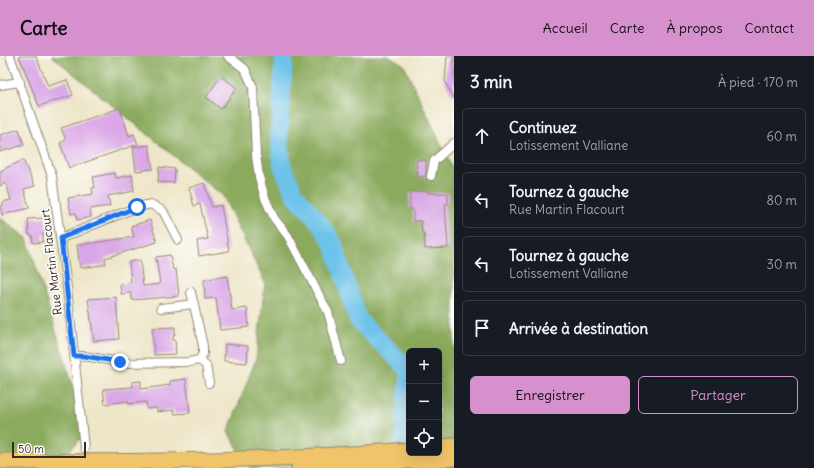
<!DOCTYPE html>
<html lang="fr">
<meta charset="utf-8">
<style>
:root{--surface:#171b24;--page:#242831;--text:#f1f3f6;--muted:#9ea1a6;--line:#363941;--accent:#d690ce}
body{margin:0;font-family:Delius,sans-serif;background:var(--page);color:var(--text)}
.controls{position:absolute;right:12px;bottom:12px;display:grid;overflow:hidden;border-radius:6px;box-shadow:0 4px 16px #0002}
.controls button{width:36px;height:36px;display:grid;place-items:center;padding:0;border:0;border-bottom:1px solid var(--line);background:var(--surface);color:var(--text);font:20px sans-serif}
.scale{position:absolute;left:12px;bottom:10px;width:74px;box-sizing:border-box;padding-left:4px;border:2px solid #3b2a1e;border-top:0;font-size:11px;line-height:14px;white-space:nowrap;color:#3b2a1e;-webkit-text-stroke:3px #fdfcf7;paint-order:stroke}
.stop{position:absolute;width:12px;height:12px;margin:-9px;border:3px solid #1a73e8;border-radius:50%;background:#fff}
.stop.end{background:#1a73e8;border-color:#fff;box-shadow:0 1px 4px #0008}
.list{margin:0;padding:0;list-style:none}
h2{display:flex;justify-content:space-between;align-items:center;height:52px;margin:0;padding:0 16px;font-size:17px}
h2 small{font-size:13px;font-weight:400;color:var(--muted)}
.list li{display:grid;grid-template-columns:26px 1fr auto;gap:12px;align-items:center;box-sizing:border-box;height:56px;margin:0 8px 8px;padding:0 8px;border:1px solid var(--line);border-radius:6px}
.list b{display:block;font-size:15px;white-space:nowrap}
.list p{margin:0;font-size:13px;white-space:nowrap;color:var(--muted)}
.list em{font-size:13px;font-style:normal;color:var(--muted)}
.actions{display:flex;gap:8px;padding:12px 16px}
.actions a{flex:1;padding:9px 0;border:1px solid var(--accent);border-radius:6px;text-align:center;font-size:14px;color:var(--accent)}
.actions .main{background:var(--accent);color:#111}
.icon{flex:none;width:22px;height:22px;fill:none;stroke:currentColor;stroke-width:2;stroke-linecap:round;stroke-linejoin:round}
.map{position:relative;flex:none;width:454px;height:412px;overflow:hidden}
header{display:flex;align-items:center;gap:24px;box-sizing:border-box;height:56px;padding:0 20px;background:var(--accent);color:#111}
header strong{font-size:19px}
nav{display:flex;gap:22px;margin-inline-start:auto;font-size:14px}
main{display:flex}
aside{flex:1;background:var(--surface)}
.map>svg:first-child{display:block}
</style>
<header>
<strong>Carte</strong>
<nav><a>Accueil</a><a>Carte</a><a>À propos</a><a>Contact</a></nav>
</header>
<main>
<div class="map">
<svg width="454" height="412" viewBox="0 0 454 412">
<rect width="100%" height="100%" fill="#fdfcf7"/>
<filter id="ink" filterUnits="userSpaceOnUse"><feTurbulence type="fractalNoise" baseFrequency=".025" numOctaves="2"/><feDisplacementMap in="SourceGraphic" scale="8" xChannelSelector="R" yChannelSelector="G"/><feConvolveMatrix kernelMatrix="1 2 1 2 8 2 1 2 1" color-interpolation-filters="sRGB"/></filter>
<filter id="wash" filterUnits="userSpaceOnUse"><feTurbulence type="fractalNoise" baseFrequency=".012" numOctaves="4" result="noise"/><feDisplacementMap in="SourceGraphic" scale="16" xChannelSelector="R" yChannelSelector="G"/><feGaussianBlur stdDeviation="0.9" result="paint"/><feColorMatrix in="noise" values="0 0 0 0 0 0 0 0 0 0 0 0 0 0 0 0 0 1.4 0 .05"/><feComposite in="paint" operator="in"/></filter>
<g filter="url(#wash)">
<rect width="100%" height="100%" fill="#eee6c9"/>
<path fill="#8aaa5d" stroke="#626a3e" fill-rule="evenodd" d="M52,0H390L404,9L454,116V412H250L228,376L256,303L265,227L223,140ZM409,295H439V397H409Z
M0,162L27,182L87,375L55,412H0Z"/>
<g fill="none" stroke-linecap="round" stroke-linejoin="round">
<path stroke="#6ec3ea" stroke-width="18" d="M284,0L279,81L282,109L294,137L322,170L333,187L358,264L409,314
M404,411V372L409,322"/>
</g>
<g id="blocks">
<path fill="#d9a6e7" d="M19,0H36L48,30L67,24L73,39L39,50Z
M447,0H454V43L445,26Z
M221,20L237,32L221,53L206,41Z
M120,52L129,80L134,78L138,88L69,112L60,87L66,84L61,72Z
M19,73L24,89L0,96V79Z
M149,89L153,113L136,115L133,91Z
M23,104L35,130L24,133L29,152L2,159L0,150L3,149V146L11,144L6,127L0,130V115Z
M416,104H426V120L418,121Z
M159,111L175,113L174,127L158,126Z
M115,117L116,122L132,119L134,135L108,140L110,150L90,153L91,161L77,164L76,157L71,158L68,142L93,138L92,132L95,131L93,121Z
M204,127L212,151L221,149L229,195L199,200L197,185L208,183L200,148L194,150L189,132Z
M428,135V137H448V148H445L448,192L425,193L424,177H422L421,165H413V153H410V136Z
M46,162L47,178H43V186L33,187L32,179H29L28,163Z
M150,164L157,186L105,202L106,208H102V209L80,212L77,189L134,181L131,170Z
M170,199L173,214L176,213L179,240L132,244L131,237L121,238L120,228L131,227L129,206L140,204L143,230L160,228L156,201Z
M227,220L232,254L247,252L249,271L220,274L216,242L205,243L204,224Z
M116,241L119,283L94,285L88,243Z
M175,271V279L173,280V284H175L176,298L154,299L152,272Z
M225,288L248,290L247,307L224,305Z
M186,323L190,357L174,358V354L157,356V352L147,353L146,346L128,348V345L105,348L103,333L133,331L132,326L141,325V333L170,329V325Z"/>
</g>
</g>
<g filter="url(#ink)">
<use href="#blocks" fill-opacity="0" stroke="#948874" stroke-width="1"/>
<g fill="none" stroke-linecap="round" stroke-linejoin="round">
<defs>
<path id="street" d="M10,0L52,120L67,232L84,392
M228,0L245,13L253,31L256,99L259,121L265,142L274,162L288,180L328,256L341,305
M0,29L20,26
M431,120L434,105L454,87
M61,182L137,151L151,148L163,155L178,184
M161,252L194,248
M74,300H84L126,307L189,306L199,304L203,298V290L191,236
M199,304L206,309L209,327"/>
<path id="highway" d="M439,391L454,390
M0,405C136,407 273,405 409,394
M299,412L454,402"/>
</defs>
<use href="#street" stroke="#948874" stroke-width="10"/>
<use href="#highway" stroke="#948874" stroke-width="17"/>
<use href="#street" stroke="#fff" stroke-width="8"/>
<use href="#highway" stroke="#f0c469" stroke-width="15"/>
</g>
</g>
<g fill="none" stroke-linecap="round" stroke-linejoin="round" filter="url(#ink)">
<path stroke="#1a73e8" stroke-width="5" d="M120,306L84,300H74L61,182L137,151"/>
</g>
<g text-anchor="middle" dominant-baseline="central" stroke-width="3.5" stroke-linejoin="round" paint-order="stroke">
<g font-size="12" fill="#3b2a1e" stroke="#fdfcf7">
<text transform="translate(51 206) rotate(-97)">Rue Martin Flacourt</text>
</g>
</g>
</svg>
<div class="controls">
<button>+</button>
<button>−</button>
<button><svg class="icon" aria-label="locate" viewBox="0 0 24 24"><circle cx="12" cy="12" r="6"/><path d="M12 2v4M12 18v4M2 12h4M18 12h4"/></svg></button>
</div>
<div class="scale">50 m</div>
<div class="stop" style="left:137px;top:151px"></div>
<div class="stop end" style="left:120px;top:306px"></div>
</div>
<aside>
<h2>3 min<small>À pied · 170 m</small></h2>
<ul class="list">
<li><svg class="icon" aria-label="ahead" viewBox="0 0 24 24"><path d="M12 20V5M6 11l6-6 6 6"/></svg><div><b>Continuez</b><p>Lotissement Valliane</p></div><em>60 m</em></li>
<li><svg class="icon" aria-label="left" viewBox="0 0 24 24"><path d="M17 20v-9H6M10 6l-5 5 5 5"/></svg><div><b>Tournez à gauche</b><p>Rue Martin Flacourt</p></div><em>80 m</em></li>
<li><svg class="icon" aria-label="left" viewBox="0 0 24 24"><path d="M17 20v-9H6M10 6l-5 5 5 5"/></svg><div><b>Tournez à gauche</b><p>Lotissement Valliane</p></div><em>30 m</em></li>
<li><svg class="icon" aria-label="arrive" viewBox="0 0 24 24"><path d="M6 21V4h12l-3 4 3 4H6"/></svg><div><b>Arrivée à destination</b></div></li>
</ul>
<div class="actions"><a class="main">Enregistrer</a><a>Partager</a></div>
</aside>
</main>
